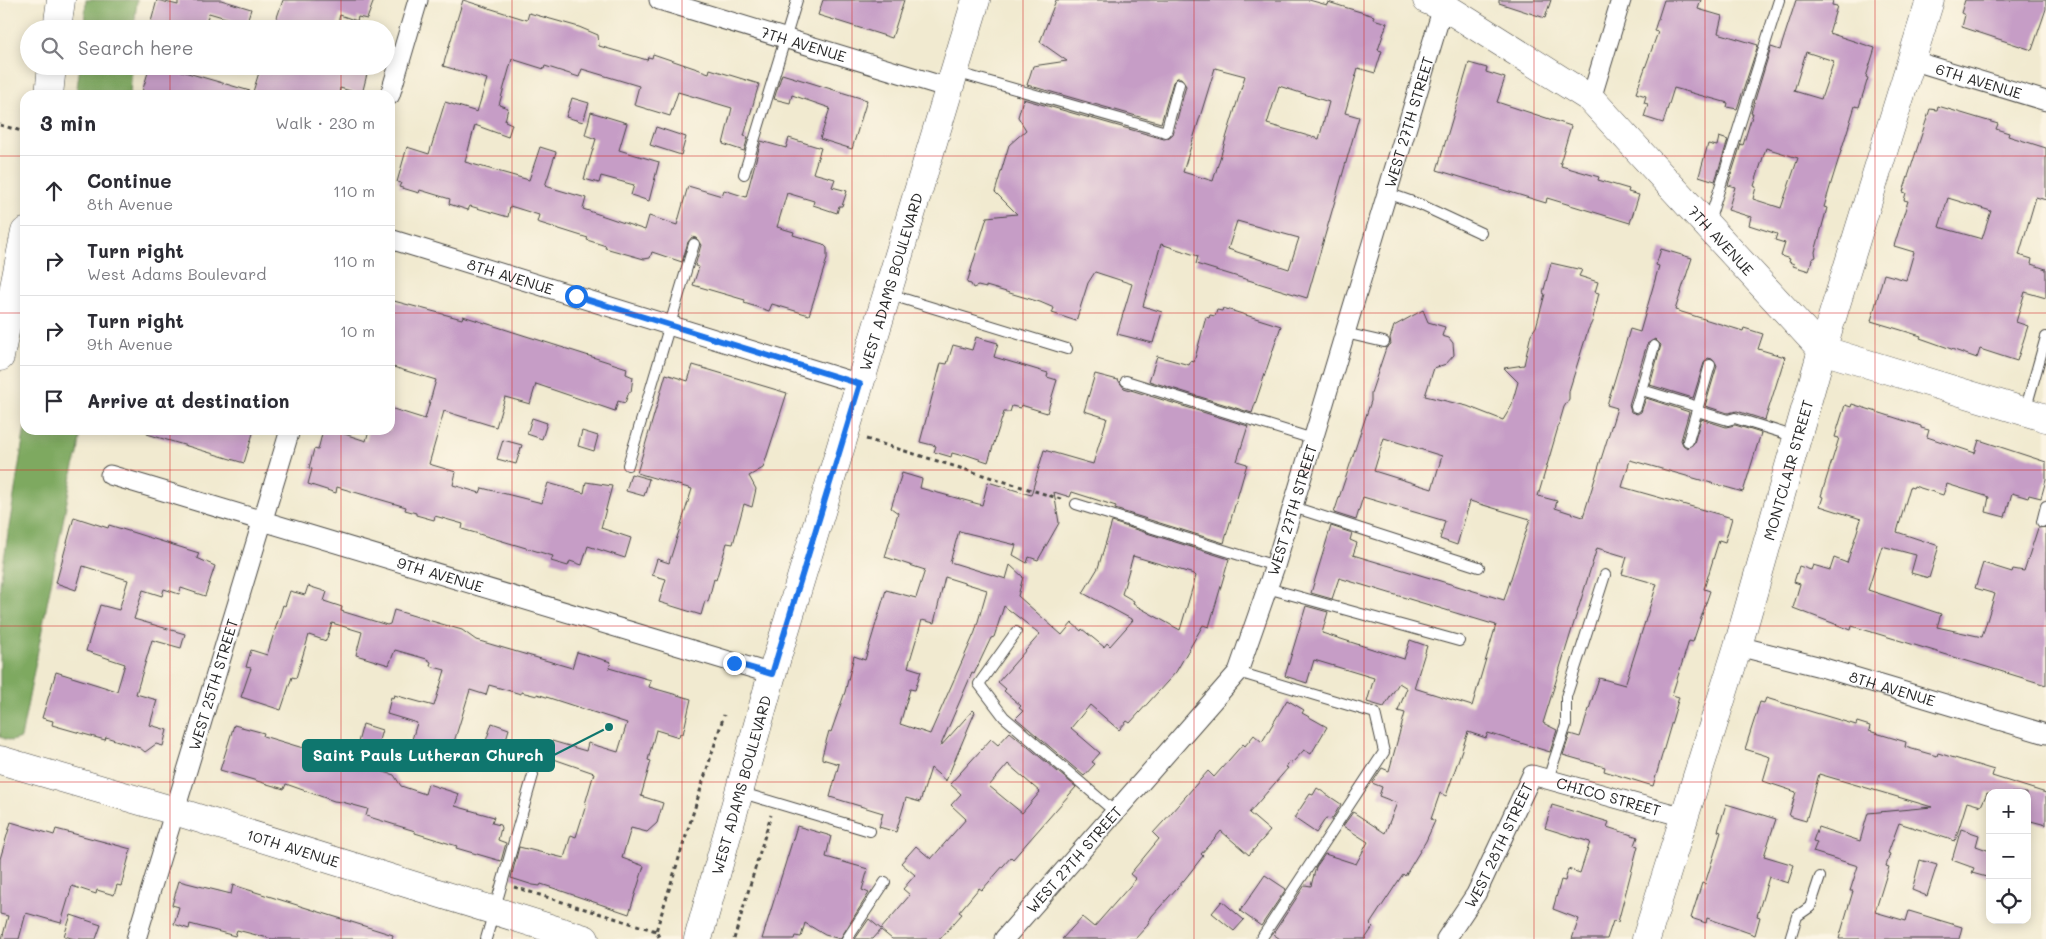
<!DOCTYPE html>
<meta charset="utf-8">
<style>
:root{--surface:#fff;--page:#f7f7f7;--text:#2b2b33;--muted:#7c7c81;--line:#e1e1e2}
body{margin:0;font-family:Mali,sans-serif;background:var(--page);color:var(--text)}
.controls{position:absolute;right:15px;bottom:15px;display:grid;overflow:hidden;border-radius:10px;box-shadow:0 2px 12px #0003}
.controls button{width:45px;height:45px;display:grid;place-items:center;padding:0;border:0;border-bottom:1px solid var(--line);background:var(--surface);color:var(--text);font:25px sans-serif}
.stop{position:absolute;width:15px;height:15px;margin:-11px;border:4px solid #1a73e8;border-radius:50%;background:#fff}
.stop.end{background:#1a73e8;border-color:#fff;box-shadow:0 1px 5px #0008}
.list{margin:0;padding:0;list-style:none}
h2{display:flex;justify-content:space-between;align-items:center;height:65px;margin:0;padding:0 20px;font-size:21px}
h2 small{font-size:16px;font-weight:400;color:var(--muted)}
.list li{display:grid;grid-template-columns:32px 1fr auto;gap:15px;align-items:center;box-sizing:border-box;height:70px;padding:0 20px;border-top:1px solid var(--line)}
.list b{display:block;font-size:19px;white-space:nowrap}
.list p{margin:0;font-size:16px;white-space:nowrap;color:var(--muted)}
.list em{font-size:16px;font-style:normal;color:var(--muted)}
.icon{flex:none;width:28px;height:28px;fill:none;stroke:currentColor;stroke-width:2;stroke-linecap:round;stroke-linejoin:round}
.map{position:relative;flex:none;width:2046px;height:939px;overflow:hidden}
.search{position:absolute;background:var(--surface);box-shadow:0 2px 12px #0003;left:20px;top:20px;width:375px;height:55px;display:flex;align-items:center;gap:12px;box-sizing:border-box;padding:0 18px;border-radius:28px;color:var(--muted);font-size:19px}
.panel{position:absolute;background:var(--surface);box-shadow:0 2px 12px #0003;left:20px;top:90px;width:375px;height:345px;border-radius:15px}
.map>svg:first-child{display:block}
</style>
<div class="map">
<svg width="2046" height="939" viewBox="0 0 2046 939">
<rect width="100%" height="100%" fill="#fcf5e5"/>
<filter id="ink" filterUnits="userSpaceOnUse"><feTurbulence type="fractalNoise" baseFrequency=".02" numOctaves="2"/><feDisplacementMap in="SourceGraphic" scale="10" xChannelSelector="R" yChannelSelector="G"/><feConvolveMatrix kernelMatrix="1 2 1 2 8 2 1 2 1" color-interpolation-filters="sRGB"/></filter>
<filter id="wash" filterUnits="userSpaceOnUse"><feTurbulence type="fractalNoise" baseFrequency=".0096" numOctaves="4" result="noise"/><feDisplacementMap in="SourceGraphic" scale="20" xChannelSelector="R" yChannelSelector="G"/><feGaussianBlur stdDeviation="1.12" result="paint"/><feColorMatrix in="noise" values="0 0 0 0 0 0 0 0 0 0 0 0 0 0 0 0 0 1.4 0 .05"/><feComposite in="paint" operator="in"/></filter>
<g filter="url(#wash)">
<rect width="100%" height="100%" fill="#f1ead0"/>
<path fill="#7ea961" stroke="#546a46" d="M86,0H137L134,29H84Z
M80,66H132L130,95H76Z
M25,427V430H81L78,454L73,470L21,738L11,741L0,737V584Z"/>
<g id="blocks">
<path fill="#c69dc6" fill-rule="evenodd" d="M157,0L178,5V0H221L251,9L246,24L209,13L204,29H149Z
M283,0H374L367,19L358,17L357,21L340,15L336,29H273Z
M463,0L527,20L529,13L579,27L598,35L599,46L647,60L648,57L652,58L653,54L709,73L710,69L759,84L744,136L748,137L744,151L723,144L732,108L678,92L670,116L634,105L639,86L582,69L579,77L545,66L544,69L512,59L499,105L508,108L505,121L512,124L508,137L475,125L465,162L529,180L540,147L556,152L545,186L586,198L583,209L645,230L649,216L677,225L688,186L722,196L724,190L746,197L761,141L786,148L789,138L821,148L813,173L835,179L832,187L847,191L842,206H839L837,213L813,205L814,201L787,193L777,227L794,232L793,235L823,244L827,248V259L809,315L772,304L769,311L744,303L745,300L693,285L699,267L695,266L701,245L696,238L692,237L688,242L682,262L652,252L650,258L644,259L605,248L606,246L587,240L588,238L537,222L539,215L510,206L508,217L470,206L468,210L449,204L450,199L420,190L419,193L399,187L401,183L397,182L407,147L429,154L445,102L477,112L487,79L443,66Z
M823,0H904L892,38L818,15Z
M1056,0H1309L1327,5L1328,2L1344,7L1374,16L1373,19L1387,23L1378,50L1382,51L1375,73L1358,68L1345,113L1359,117L1307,298L1196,264L1198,256L1161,244L1143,306L1162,312L1153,343L1117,334L1132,284L1095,272L1088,283L1076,321L1052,313L1054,308L1040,302L986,286V288L978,286L973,288L971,284L967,283L987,217L1017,214L995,192L1009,145L1026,130L1018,117L1023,99L1164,139L1168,138L1173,134L1186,86L1181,78H1177L1173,82L1161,123L1027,85L1033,66L1067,61L1040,42ZM1215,68L1245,76L1213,181L1183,172ZM1279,86L1329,102L1319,139L1267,124ZM1237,221L1299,238L1289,269L1228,249Z
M1499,0H1551L1545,18L1499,3Z
M1664,0H1701L1698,9L1722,16L1718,33L1758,45L1737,109L1727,107L1728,103L1674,88L1663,123L1644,117L1648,104L1644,103L1646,96L1636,93L1658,32L1654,31Z
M1796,0H1833L1832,5L1837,6L1829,33L1875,48L1866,77L1868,78L1859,107L1855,106L1832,180L1824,207L1827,208L1815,252L1816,257L1812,259L1809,271L1793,266L1794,264L1789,262L1790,259L1781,256L1785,243L1775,240L1777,234L1749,225L1751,217L1728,210L1735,187L1728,185L1741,144L1743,145L1753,113H1751L1771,47L1780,50ZM1806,52L1834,61L1821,99L1794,91ZM1766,148L1798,158L1781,208L1753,199L1756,187L1754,186Z
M1965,0H2046V9L2032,50L1962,27L1965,15L1961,13Z
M1469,63L1487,68L1486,72L1505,78L1497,102L1571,126L1560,163H1562L1561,166L1599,177L1598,180L1629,189L1628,192L1639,195L1630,223L1547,198L1546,203L1437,170Z
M150,66H182L181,71L250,91V95H143L144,92H142Z
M261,66H342L367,74L362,94L340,88L339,95H252Z
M782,74L867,100L852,149L820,139L830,108L792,95L790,103L774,99Z
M572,98L589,103L583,122L566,117Z
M1938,106L1998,124L1996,129L2009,133L2008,136L2046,148V200L2036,197L2019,255L2032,259L2031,264L2046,269V298L2025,292L2016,322L2028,326L2017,361L1980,349L1977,358L1920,338L1921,336L1871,321L1884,274L1906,280L1914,252L1894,246L1908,201L1904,200L1906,193L1903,192L1930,109L1937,110ZM1948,198L1991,211L1982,239L1939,227Z
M591,112L627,123L619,150L659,162L649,201L631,195L634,185L601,176L599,183L584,179L596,139L585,135Z
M656,127L686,137L681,155L650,145Z
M1719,137L1728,140L1715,181L1699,176L1708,144L1717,146Z
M1661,249L1692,258L1675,310L1743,331L1744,328L1763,334L1758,349L1785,357L1765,420L1737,411L1728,413L1705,406L1717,366L1712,359L1708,358L1704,363L1693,398L1650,385L1661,345L1655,339L1647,344L1629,405L1631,412L1637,414L1641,412L1646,398L1689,412L1681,440L1683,445L1687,448L1694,443L1701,419L1726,427L1735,425L1761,433L1743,492L1630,460L1622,487L1732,518L1725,542L1719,540L1704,589L1710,591L1693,642L1689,641L1672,695L1679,697L1653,786L1604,771L1605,767L1563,755L1570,734L1580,737L1599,678L1625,685L1657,584L1622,574L1627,557L1597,548L1543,723L1557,730L1550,752L1488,733L1486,738L1468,732L1446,796L1440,793L1431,819L1435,821L1426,841L1405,876L1403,874L1370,924L1373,927L1365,939H1280L1273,934L1305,885L1311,886L1316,867L1325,854L1356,864L1368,842L1343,826L1353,812L1385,833L1397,803L1379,796L1382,787L1372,783L1382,768L1389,771L1405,713L1398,711L1407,688L1399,683L1384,707L1367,702L1374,678L1314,660L1307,683L1285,676L1306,606L1328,612L1322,633L1404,659L1410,640L1427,646L1414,688L1472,706L1496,625L1339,578L1332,599L1311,593L1331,526L1352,533L1350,540L1357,543L1353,555L1504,600L1530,519L1470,501L1457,545L1440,539L1445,521L1363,497L1356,520L1334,513L1371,401V393L1386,348L1391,344L1390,338L1394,326L1423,310L1428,322L1445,327L1442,336L1449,338L1453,343L1454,355L1446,364L1434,368L1425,396L1467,406L1503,420L1511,407L1518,382L1504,368L1524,365L1531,334L1536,327L1545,294L1543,293L1551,263L1582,270L1579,276L1598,282L1595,292L1599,293L1592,322L1588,330L1569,391V399L1564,407L1538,496L1557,501L1555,508L1583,517L1617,408L1607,405L1630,329L1640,332L1659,266L1656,265ZM1384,438L1442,456L1432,489L1374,471Z
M390,300L462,319L463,316L627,368L626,374L633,377L631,392H629L625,403L618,401L615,411L536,384L530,404L505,397L496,427L444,411L429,464L456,472L453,485L480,493L482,488L542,503L548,483L584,493L586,482L612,486L601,528L631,538L625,558L588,546L582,565L570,561L568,566L551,561L553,556L462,529L463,524L435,516L434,520L416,515V513L405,510L406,507L337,487L336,493L308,484L312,469L309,468L314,449L318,450L323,430H332L366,441L369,430H390V408L425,419L436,380L390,366Z
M1223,308L1281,326L1252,413L1149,381L1157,356L1189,365L1191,361L1194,362L1206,317L1209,318L1210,315L1215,316L1217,310L1222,311Z
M976,337L998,343L994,357L1048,373L1047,377L1057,380L1047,413L1021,405L1020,408L1012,406L1010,412H1004L988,462L964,454L963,456L952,453L951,457L948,456L934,452L936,446L920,442L941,363L947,364L953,345L972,350Z
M693,365L787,393L763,468L749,476L756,489L752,507L744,504L733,544L727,543L716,580L714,579L708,602L705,601L701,615L659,602L666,579L652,575L657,559L669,563L692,489L637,473L666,374L688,381Z
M1095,374L1118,380L1124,388L1248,426L1237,461L1247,464L1224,543L1115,509L1116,506L1072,492L1070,497L1054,492L1059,523L1038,560L1029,557L1027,563L1013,555L1016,545L959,531L950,562L1006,579L1010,565L1023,577L1018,596L1062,635L1072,623L1081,631L1082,629L1104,647L1107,643L1110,646L1133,620L1083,593L1098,568L1112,522L1229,559L1209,627L1203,625L1176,672L1130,723L1127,721L1119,730L1090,705L1071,728L1100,753L1092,762L1095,764L1084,776L1016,718L1023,711L1019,708L1021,706L1004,691L1006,689L998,682L1040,634L1004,606L994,637L991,638L974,674L972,673L940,747L973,710L975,712L946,781L931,768L920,802L906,798L896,832L879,827L883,813L830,797L839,764L822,759V756L829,731L831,732L845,692L854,656L865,660L886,590L916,598L925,570L885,557L898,513L891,508L902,473L922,479L920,488L982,505L988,482L1031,495L1044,450L1093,464L1107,418L1084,411ZM1133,556L1194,574L1196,576L1180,630L1133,604L1134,601L1122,594ZM945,577L987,590L975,632L930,734L900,724L910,689L915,690L921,671L908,667L922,620L934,623Z
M1852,404L1921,426V428L1929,430L1927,437L1975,453L1979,440L2046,462V480L2041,498L2029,495L2028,498L2012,493L2005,517L1986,512L1989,497L1947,484L1943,495L1914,486L1913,488L1910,487L1897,532L1939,546L1929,578L1911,573L1916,555L1882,546L1868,590L1941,614L1937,627L1982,637L1995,594L1975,588L1983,563L2012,572L2013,569L2024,571L2038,528L2046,527V685L1852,626L1851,630L1793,608L1800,584L1794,582L1799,566L1811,570L1813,565L1830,570L1834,558L1847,563L1861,519L1820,506L1823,497L1821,496L1839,438L1835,437L1845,405L1851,407Z
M532,418L547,423L542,439L527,434Z
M147,430H254L244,463L147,434Z
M582,431L598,436L594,451L578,446Z
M503,440L522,445L516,464L497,459Z
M631,474L649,479L644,496L626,491Z
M74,517L108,528L109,525L199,553L197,558L215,566L205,596L181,588L179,594L164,589L162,596L143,590L134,619L185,634L181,648L152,640L136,694L157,700L150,725L167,730L163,746L156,744L145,752L140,748L106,737L105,740L52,725L53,721L42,718L56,672L117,691L125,664L86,651L100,605L119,610L128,580L83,566L76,590L56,583Z
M308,586L327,592L324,601L342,607L341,611L387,625L390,624L394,610L462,630L476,640L572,668L577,652L611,662L609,668L651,680L649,687L691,699L683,734L680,733L679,737L656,730L648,760L651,761L641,796L663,803L657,823L647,832L631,828L622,858L644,866L629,914L553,888L541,884L540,886L533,885L511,878L519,847L564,858L571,835L576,837L586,805L585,804L594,773L548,757L552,741L586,751L588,743L618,752L627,723L537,694V696L521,692V694L489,685L486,695L470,690L454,742L483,752L477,769L432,754L430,763L407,756L417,723L387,714L391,697L393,698L394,695L434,706L445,670L430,666L431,662L427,659L395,650L389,665L356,655L362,632L332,623L326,641L309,635L296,678L292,677L281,710L241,697L251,668L246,667L251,650L267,655L283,605L285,606L290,591L305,595Z
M1766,698L1856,725L1857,722L1870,726L1869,731L1906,742L1905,747L1937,756L1938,753L1994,770L1992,776L2046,793V825L2027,820V793H1987L1981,806L1967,802L1955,841L1899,823L1888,853L1890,854L1886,866L1889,867L1875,912L1906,921L1909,911L1962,927L1959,939H1839L1853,891H1850L1858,866L1813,852L1817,842L1813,841L1818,827L1860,841L1868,813L1932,807L1819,774L1806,821L1789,816L1796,792L1763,781L1770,757L1745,749L1760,702L1764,703Z
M1287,700L1304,710L1302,713L1327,727L1311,754L1304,750L1292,763L1289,762L1286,767L1288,768L1249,813L1270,831L1249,855L1221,831L1201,854L1203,856L1185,879L1152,916L1146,927L1135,939H1062L1082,917L1094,927L1136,879L1130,874L1159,839L1153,833L1164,821L1208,771L1214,777L1243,744L1245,746L1254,735L1262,742Z
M492,723L509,729L504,746L486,741Z
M363,724L382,730L371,768L394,775L401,786L425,794L428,784L459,794L455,806L494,817L492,823L500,825L501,828L498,840L506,843L501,861L456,848L457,846L415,833V831L366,816L368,809L342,802L334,801L286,784L284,789L220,770L234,725L264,733L263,736L303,748L304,744L354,757Z
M1010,732L1076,787L1013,859L1011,857L982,890L979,888L959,912L962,914L940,939H892L881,930L873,939H855L869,919L881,929L910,895L903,889L915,875L901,863L916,846L931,859L966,819L951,805L961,794L950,784L991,739L998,745ZM1008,764L1040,792L1022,813L989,786Z
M1317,788L1341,804L1332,819L1326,818L1316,833L1294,818L1310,794L1313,795Z
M1726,804L1776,819L1764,856L1794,865L1788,883L1769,877L1757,916L1760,917L1755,935L1707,918L1706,923L1691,918L1702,883L1705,884L1721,832L1718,831Z
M1552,805L1609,822L1607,827L1638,837L1635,845L1638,846L1618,922L1613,921L1607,939H1572L1579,919L1553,909L1561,880L1565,881L1568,869L1580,873L1590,842L1545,828Z
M11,822L54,835L56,829L131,849L121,886L117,885L114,895L97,890L96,894L72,886L61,923L26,913L19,939H2L8,916L0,914V859Z
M797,826L831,836L826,857L868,869L862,890L869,893L840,939L825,935L805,923L801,937L795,936L794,939H762Z
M1961,829L1979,835L1976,846L1990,851V878L1972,873L1974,868L1952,860Z
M1920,860L1937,865L1927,896L1912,890Z
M1265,875L1286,889L1261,926L1240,911Z
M179,881L231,894L233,885L393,935L392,939H272L237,930L235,936L190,924L189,929L174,924L179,907L172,905Z
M1222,901L1244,920L1234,931L1212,913Z
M71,915L101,925L96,939H75L64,936Z"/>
</g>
</g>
<g filter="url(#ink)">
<use href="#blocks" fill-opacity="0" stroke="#494844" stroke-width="1"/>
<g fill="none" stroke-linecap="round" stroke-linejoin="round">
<defs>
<path id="lane" d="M955,72L1166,132L1179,84
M744,174L797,0
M1387,193L1421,205L1481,233
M1709,222L1779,0
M888,294L1067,349
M1345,333L1384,342
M1126,381L1313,439
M1642,390L1698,407
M1636,407L1654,346
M1697,411L1728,420L1735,418L1796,437
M2025,411L2046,337
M1688,441L1710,365
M628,465L694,244
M1076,504L1275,566
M1293,507L1479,567
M2042,522L2046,506
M1267,588L1459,641
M1016,632L979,684L1004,717L1115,812
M1238,672L1375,713L1384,752L1261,939
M1548,779L1566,725V697L1605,575
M739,792L870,831
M486,939L533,775
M847,939L885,882
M1790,939L1797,916L1810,907L1820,877"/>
<g id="street">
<path id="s1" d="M659,0L949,88"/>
<path id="s2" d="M1911,60L2046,101"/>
<path d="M390,95L418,0"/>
<path d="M1591,99L1621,0"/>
<path id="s3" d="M390,239L860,384"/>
<path id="s4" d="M110,475L772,674"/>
<path id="s5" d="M1738,646L1821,667L2046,734"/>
<path id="s6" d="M136,939L290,430"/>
<path id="s7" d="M1004,939L1238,672L1275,566L1443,7"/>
<path id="s8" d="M1446,939L1476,894L1532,775L1684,817"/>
</g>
<g id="secondary">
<path id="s9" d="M1427,0L1450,10L1591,99L1822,350L2046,418"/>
<path id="s10" d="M0,760L175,811L585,939"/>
<path id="s11" d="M698,939L772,674L976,0"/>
<path id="s12" d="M1646,939L1738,646L1822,350L1930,0"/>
</g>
<path id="highway" d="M57,29L61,0
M49,95L52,66
M0,357L25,232"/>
</defs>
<use href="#lane" stroke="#494844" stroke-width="12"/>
<use href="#street" stroke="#494844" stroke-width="21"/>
<use href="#secondary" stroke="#494844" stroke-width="29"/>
<use href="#highway" stroke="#494844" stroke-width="29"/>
<path stroke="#494844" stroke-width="3" stroke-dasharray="4 4" stroke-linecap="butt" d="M0,125L25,132
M866,439L1064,500
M514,887L656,931
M659,937L656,931L724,715
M734,939L771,815"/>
<use href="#lane" stroke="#fff" stroke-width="10"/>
<use href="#street" stroke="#fff" stroke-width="19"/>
<use href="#secondary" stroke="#fff" stroke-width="28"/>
<use href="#highway" stroke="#fff" stroke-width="28"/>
</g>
</g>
<g fill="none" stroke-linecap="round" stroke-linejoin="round" filter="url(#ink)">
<path stroke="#1a73e8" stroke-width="6" d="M576,296L860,384L772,674L734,663"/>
</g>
<path fill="none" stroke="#d62828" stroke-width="1" stroke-opacity="0.55" d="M170,0V29M341,0V29M512,0V939M682,0V939M852,0V939M1023,0V939M1194,0V939M1364,0V939M1534,0V939M1705,0V939M1875,0V939M170,66V95M341,66V95M0,156H25M390,156H2046M0,313H25M390,313H2046M170,430V939M341,430V939M0,470H2046M0,626H2046M0,782H2046"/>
<g text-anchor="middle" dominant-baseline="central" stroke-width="4" stroke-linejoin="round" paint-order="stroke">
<g font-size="15" fill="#2b2b2b" stroke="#fcf5e5">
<text stroke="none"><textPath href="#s1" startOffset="151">7TH AVENUE</textPath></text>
<text stroke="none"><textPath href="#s2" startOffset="71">6TH AVENUE</textPath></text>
<text stroke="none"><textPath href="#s7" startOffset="931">WEST 27TH STREET</textPath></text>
<text stroke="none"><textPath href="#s9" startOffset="384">7TH AVENUE</textPath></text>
<text stroke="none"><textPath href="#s3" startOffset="126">8TH AVENUE</textPath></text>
<text stroke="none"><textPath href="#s11" startOffset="685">WEST ADAMS BOULEVARD</textPath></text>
<text stroke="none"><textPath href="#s12" startOffset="490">MONTCLAIR STREET</textPath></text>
<text stroke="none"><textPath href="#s7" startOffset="526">WEST 27TH STREET</textPath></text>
<text stroke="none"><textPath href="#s4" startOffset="345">9TH AVENUE</textPath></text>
<text stroke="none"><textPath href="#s6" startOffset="266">WEST 25TH STREET</textPath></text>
<text stroke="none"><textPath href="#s5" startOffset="160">8TH AVENUE</textPath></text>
<text stroke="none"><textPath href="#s11" startOffset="160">WEST ADAMS BOULEVARD</textPath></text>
<text stroke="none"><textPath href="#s8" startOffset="265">CHICO STREET</textPath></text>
<text stroke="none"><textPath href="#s8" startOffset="108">WEST 28TH STREET</textPath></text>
<text stroke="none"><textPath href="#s10" startOffset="306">10TH AVENUE</textPath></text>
<text stroke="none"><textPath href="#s7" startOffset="106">WEST 27TH STREET</textPath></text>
</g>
</g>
<path fill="none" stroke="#0f766e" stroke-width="2" d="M609 727L554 755"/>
<circle fill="#0f766e" stroke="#fcf5e5" stroke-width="2" cx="609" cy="727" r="5"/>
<rect fill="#0f766e" stroke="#0f766e" stroke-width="2" x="303" y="740" width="251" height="31" rx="5"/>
<g font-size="16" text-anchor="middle" font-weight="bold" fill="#fff">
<text x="428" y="761">Saint Pauls Lutheran Church</text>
</g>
</svg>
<div class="controls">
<button>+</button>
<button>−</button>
<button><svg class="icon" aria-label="locate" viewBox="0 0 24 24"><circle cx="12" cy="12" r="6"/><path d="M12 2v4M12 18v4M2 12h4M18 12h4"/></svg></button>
</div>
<div class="stop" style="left:576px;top:296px"></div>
<div class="stop end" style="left:734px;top:663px"></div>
<div class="search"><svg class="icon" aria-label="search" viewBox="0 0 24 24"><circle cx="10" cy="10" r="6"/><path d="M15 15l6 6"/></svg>Search here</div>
<section class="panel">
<h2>3 min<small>Walk · 230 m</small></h2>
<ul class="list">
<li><svg class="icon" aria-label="ahead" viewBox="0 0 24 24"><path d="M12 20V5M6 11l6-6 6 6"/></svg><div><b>Continue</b><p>8th Avenue</p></div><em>110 m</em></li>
<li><svg class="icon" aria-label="right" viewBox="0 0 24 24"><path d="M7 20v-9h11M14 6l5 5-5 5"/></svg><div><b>Turn right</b><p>West Adams Boulevard</p></div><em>110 m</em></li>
<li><svg class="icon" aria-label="right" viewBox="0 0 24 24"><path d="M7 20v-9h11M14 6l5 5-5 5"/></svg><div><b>Turn right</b><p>9th Avenue</p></div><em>10 m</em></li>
<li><svg class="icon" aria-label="arrive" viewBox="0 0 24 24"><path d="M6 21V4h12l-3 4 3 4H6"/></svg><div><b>Arrive at destination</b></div></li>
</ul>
</section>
</div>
